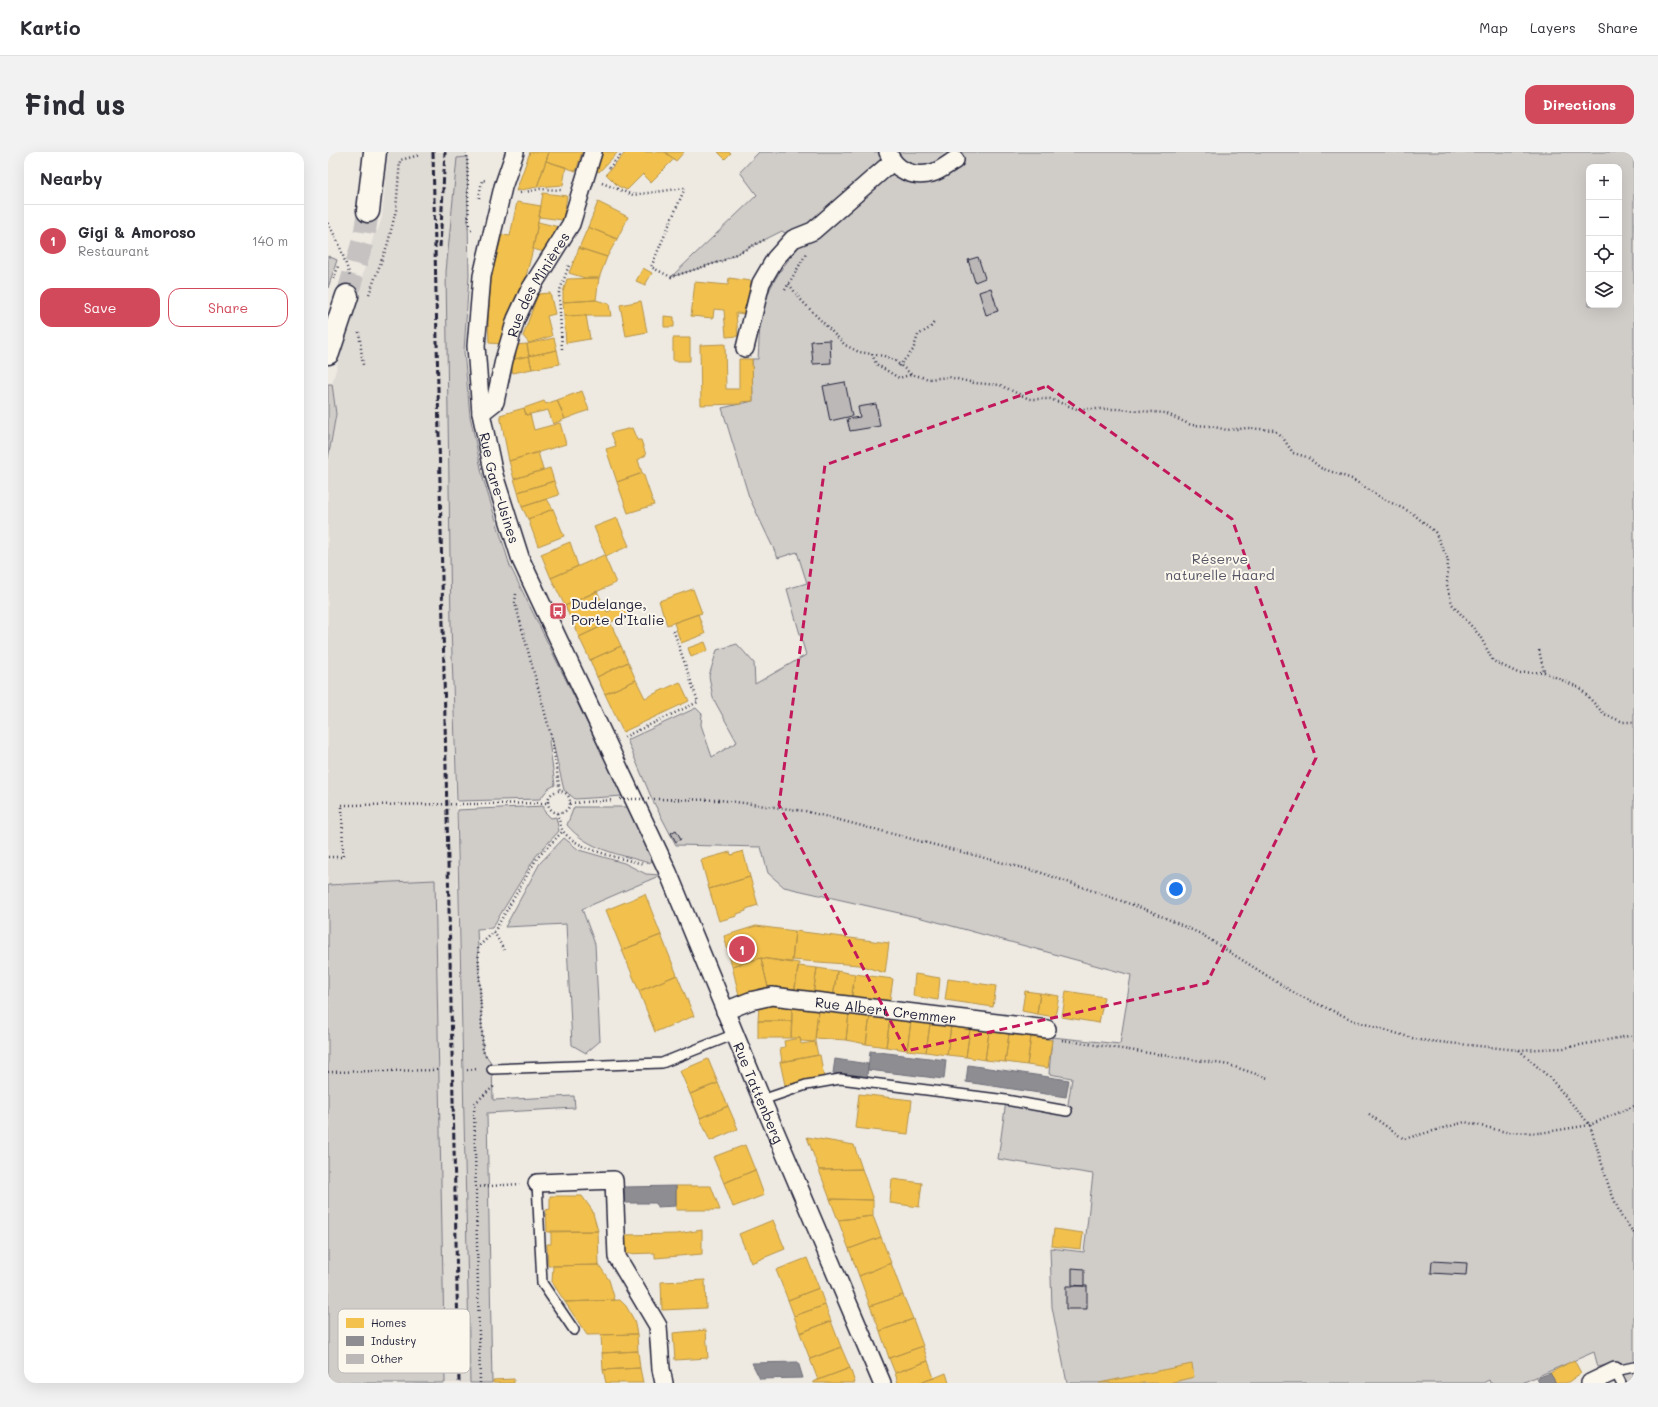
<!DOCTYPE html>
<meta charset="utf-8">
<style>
:root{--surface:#fff;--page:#f2f2f3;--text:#2b2b33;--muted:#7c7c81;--line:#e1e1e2;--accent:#d1495b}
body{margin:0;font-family:Mali,sans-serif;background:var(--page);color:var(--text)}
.controls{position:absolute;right:12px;top:12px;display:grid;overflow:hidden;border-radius:8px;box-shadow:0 4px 16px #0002}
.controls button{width:36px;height:36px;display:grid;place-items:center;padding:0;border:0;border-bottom:1px solid var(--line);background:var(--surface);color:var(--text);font:20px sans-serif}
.you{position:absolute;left:848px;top:737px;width:14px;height:14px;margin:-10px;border:3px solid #fff;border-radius:50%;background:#1a73e8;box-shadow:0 0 0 6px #1a73e833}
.badge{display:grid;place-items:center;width:26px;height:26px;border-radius:50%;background:var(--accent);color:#fff;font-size:13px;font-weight:700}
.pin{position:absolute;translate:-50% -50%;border:2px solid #fff;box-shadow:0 1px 4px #0006}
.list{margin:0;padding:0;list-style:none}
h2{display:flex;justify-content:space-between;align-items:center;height:52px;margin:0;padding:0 16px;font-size:17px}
h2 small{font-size:13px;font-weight:400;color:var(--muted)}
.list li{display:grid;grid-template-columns:26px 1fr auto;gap:12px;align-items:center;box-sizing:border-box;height:72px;padding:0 16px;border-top:1px solid var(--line)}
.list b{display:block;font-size:15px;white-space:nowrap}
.list p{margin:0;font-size:13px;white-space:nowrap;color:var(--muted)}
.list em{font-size:13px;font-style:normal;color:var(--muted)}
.actions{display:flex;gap:8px;padding:12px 16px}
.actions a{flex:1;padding:9px 0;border:1px solid var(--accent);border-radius:12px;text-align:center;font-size:14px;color:var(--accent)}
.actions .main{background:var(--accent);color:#fff}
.icon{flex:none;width:22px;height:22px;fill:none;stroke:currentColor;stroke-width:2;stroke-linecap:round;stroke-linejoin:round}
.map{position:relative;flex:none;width:1306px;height:1231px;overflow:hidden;border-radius:12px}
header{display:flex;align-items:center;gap:24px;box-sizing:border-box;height:56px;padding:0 20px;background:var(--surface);border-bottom:1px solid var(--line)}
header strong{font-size:19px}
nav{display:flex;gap:22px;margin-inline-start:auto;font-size:14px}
.intro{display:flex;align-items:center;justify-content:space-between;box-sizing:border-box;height:96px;padding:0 24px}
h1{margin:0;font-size:28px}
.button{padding:10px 18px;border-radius:12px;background:var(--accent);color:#fff;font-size:14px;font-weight:700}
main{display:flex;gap:24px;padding:0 24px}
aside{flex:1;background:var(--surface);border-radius:12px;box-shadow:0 4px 16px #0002}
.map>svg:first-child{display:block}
</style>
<header>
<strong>Kartio</strong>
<nav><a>Map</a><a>Layers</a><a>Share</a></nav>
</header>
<div class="intro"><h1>Find us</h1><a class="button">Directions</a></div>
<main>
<aside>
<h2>Nearby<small></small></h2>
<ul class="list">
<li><span class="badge">1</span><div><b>Gigi &amp; Amoroso</b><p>Restaurant</p></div><em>140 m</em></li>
</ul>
<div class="actions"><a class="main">Save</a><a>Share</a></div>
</aside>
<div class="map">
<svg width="1306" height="1231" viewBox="0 0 1306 1231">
<rect width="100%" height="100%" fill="#eeeae2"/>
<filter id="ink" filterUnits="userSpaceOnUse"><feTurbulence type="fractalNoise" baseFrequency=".025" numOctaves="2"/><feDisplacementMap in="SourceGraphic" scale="8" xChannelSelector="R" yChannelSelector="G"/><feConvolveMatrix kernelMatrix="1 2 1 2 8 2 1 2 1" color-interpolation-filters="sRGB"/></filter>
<g filter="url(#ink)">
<path fill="#dfdbd5" d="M60,0H139V5L129,7L123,473L142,1231H117L107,729L0,733V307L8,262L4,232L47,79L50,78L54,66Z"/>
<path fill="#d0cdc9" stroke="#797882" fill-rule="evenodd" d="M431,0H1306V1231H1293L1282,1212L1270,1215L1266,1200L1194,1231H1162L1161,1228L1155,1231H739L724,1155L722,1096L756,1100L765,1022L670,1007L678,949L739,959L744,926L721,922L724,885L792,892L803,823L602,768L456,735L440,721L433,695L348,693L324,647L299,588L368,556L374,562L373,573L384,605L409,590L385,546L381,524L389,498L409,492L426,511L427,532L478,503L459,437L479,431L469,400L450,406L421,345L394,256L425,249L424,207H430C431,193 431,179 433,166C437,137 455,114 473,92L454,79L394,109L343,125L429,43L412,20ZM1261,15H1291V153H1261Z
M139,5L141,124L136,199L142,264L155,326L182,414L295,644L247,647L236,638L224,587L221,589L227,633L220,637L212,647L129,649L123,473L118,120L129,6Z
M0,104L9,108L0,136Z
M0,232H4L8,262L0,307Z
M216,654V659L223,666L228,665L231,679L208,704L164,776L149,777L155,899L164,912L165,948L246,944L247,956L159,961L164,1231H142L129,658Z
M246,655H300L326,708L321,711C291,702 260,698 239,673Z
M236,686L251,698L296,711L318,722L333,723L254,757L267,792L272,889L258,901L244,893L238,772L177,775L212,711Z
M107,728L117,1231H0V733Z"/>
<path fill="#f2c14e" stroke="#b49148" d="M202,0H221L209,35L188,39Z
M221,0H254L248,19L218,9Z
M273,0H290L271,20L266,17Z
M298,0H337L346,7L323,30L315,22L299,38L290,34L278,22Z
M337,0H356L348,9Z
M390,0H402L403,1L397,7Z
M218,9L238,15L235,33L209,35Z
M215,41L239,44L235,68L211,65Z
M189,50L213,54L205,97L197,128L174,192L161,191L160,167L163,125L174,83L182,84Z
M270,50L300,65L289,87L260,75Z
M210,70L231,75L216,100L205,97Z
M260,75L289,87L279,105L251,96Z
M251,96L279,105L271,126H257L241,121Z
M315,116L324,121L317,133L308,129Z
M271,126L268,148L235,150V140L239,127Z
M401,126L423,129L420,162L408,161L410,184L398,185L396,158L386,157L385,166L363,164L367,130L400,133Z
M222,141L227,162L219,164L224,184L201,191L195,184L210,142Z
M268,148L281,152L283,164H236L235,150Z
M313,149L319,180L298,184L292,153Z
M258,163L262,187L238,191L236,164Z
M336,164L346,165V175H336Z
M226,186L229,198L201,204L199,192Z
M345,186H362V209H345Z
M199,192L201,204L182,208L186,193Z
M397,192L398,237H411V207H424L425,249L413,250V252L373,253L372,193Z
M229,198L232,212L204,217L201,204Z
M201,204L204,217L185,221L182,208Z
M254,239L261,258L237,267L229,248Z
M229,248L237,267L225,272L220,258L198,263L196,256L216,249L218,252Z
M196,256L198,263L202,262L206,278L232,271L238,292L181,309L172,263Z
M304,276L309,288H313L318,303L310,308L314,321L289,330L278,297L288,294L283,281Z
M210,300L215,318L186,327L181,309Z
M222,316L226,329L190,340L186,327Z
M315,321L326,353L300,361L289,330Z
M226,329L231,343L194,355L190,340Z
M219,347L225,357L200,367L194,355Z
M225,357L236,384L210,394L200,367Z
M289,366L301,394L278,404L266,375Z
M242,390L250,414L223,426L213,402Z
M276,403L288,431L237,454L223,426Z
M365,437L374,461L339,473L331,449Z
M269,439L279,460L301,450L305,460L251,485L237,454Z
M370,462L377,482L353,491L346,471Z
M282,470L293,494L262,508L251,485Z
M377,490L380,498L363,505L360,496Z
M293,494L300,510L269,525L262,508Z
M300,510L308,528L277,542L269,525Z
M308,528L317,546L352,530L361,549L295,580L277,542Z
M415,699L422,725L381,737L373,708L402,700L403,703Z
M422,725L430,753L418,757V759L409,762V764L391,769L381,737Z
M317,742L333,783L294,798L278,758Z
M428,774L467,779L464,811L433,806L404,814L396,784Z
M467,779L561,791L557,821L531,813L464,808Z
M333,783L349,823L311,839L294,798Z
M433,806L471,811L467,837L440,835Z
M433,806L440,835L411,843L404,814Z
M470,814L489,816L485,843L466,841Z
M489,816L509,819L505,846L485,843Z
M509,819L527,822L523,849L505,846Z
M527,822L565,827L561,854L523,849Z
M587,822L612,826L610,848L585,844Z
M349,823L366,864L327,880L311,839Z
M620,827L668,834L665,855L617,848Z
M697,839L712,841L709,862L694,859Z
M738,839L776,845L771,871L734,865Z
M712,841L731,844L727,865L709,862Z
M431,854H464V869H430Z
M464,856L490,858L487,890L473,889L472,886H463Z
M490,858L521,861L518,888L487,886Z
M521,861L542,864L538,892L518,888Z
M542,864L562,866L558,895L538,892Z
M562,866L583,869L579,898L558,895Z
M430,869H464L463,886H430Z
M583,869L602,872L598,900L579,898Z
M602,872L623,874L619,903L598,900Z
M623,874L642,877L638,905L619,903Z
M642,877L661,880L657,908L638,905Z
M661,880L681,882L677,910L657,908Z
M681,882L703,885L699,913L677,910Z
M703,885L724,888L720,916L699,913Z
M472,886L473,892L487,890L490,903L454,910L452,896L457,895L456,889Z
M492,903L496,926L457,933L452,910Z
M380,907L390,931L362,942L352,919Z
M390,931L400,954L372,966L362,942Z
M531,942L584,948L580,982L527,976Z
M400,954L410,977L382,989L372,966Z
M479,985L526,993L534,1017L491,1018Z
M417,993L427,1018L396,1031L385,1005Z
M534,1017L545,1048L502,1047L491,1018Z
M427,1018L436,1043L405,1055L396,1031Z
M564,1027L594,1031L591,1055L562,1051Z
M348,1034H383L392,1058H348Z
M222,1044H254L264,1058L270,1079L219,1080L218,1058L222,1057Z
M502,1047L545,1048V1064L510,1068Z
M545,1064L553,1085L521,1097L510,1068Z
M445,1068L457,1097L423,1111L411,1082Z
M726,1077L755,1081L753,1097L724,1094Z
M374,1078V1102L327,1106V1101L295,1102V1083L349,1082Z
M223,1079H270L271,1113L220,1114L219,1092H223Z
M553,1085L563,1111L531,1124L521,1097Z
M479,1106L491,1136L460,1148L448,1118Z
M563,1111L575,1143L542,1154L531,1124Z
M271,1113L281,1128L287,1148L237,1150L224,1130L225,1114Z
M377,1128L378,1156L334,1158L333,1130Z
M491,1136L497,1153L466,1164L460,1148Z
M575,1143L585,1167L552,1179L542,1154Z
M292,1148L298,1154L306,1168L309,1182L259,1183L237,1150Z
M497,1153L503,1169L472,1181L466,1164Z
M585,1167L595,1194L561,1206L552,1179Z
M503,1169L513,1195L482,1207L472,1181Z
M378,1178L380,1206L347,1208L345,1181Z
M309,1182L310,1199L274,1201L273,1183Z
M595,1194L600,1209L567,1221L561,1206Z
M513,1195L522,1216L490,1228L482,1207Z
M310,1199L312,1216L275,1218L274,1201Z
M1246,1208L1253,1221L1239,1231H1228L1222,1221Z
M600,1209L606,1226L591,1231H570L567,1221Z
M864,1212L866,1225L841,1231H771Z
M312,1216L315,1231H278L275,1218Z
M522,1216L527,1231H486L485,1230Z
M618,1221L621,1231H591L606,1226Z
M186,1227V1231H165V1228Z"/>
<path fill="#8d8d92" stroke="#6d6d78" d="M542,899L618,908L616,927L540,918Z
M507,907L540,912L539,925L505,921Z
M640,913L741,928L738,945L638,930Z
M348,1034V1054L329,1055L328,1051H296V1035Z
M470,1210L475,1226L432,1227L424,1211Z
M1222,1221L1228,1231H1211L1209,1226Z"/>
<path fill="#bcb8b8" stroke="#22223b" d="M650,105L657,126L647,130L640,108Z
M663,136L670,159L658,163L651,140Z
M502,188L503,211L485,212L483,189Z
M517,230L524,264L502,269L495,234Z
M548,252L552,274L522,279L519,267L532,265L530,255Z
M348,678L353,687L348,690L343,681Z
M1104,1109L1139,1111L1138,1123L1103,1121Z
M744,1116L756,1117V1134L744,1133Z
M738,1134H759V1157H738Z"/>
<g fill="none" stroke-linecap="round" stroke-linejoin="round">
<path stroke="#c5c2c1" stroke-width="22" stroke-dasharray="22 11" stroke-linecap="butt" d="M19,144L36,85L40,59"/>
<defs>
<path id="lane" d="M164,917L334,911L407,882
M434,948L478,933L512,927L678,948L739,959
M209,1031L214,1131L246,1178
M1293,1231L1287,1219L1306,1215"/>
<g id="street">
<path id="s1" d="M187,0L175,35L154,124L148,194L153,261L166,323L193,408L340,720L434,948L554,1231"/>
<path d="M560,0C567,19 586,26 604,21C612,19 620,12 627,8"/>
<path d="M417,196L433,131L447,107L465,87L485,79L564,10"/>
<path id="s2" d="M153,261L167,250L176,208L188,167L201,139L243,72L265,0"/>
<path id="s3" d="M397,859L422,849L444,844L719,877"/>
<path d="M209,1031L286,1028L289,1105L330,1174L333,1217L336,1231"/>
<path d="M1262,1231L1287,1219"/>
</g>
<path id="secondary" d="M40,59L47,0
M0,201L19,144"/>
</defs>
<use href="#lane" stroke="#22223b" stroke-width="12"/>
<use href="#street" stroke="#22223b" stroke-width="20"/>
<use href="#secondary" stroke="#22223b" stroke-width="25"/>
<path stroke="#22223b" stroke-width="2.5" stroke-dasharray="1 3" stroke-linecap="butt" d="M139,0L141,78H146
M281,16L295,0
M274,31L305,43L357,36
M357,36L323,115L343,125L394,109L438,87
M192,41L212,37L234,38
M151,46L154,28L159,29
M0,71L11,92L22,124
M6,127L10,114
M461,132L471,146L517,193L531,200L556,204L566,208L583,222L601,227L621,225L646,231L672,233L701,247H722L749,257H790L837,261L863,273L883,274L899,278L920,276L946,278L955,286L965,301L979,305L993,316L1024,327L1052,345L1084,361L1107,380L1120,408L1119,433L1124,452L1152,484L1165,509L1190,521L1216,520L1252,536L1276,562L1295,570H1306
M457,138L478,102
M41,142L60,91L68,58L72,8L92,3
M31,180L35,213
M234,197L231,141L241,113
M544,202L548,212L571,226L582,223
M571,214L585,198L590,183L602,176L607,169
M188,442L187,451L224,587L232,640
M1211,498L1216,520
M296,585L370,550L345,477
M220 650a11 11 0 1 1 22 0a11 11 0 1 1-22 0Z
M326,647L392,648L477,659L714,721L822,759L873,782L968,842L1027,869L1091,888L1190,898L1236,896L1306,883
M242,651L285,648
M149,652L220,651
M230,661C231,667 232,674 235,679C248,698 293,706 315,712
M0,705H15L14,653
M166,780L209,706L235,679
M734,888L901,913L940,926
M1191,898L1222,926L1262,973L1281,1035L1293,1064L1306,1081
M158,904L155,899L150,795L166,780L176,798
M139,918L149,917
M0,920L109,918
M1041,962L1076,987L1137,970L1178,980L1212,981L1262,973L1306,954
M148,1035L192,1032
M152,1231L146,952L165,935V932"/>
<use href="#lane" stroke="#fbf7ec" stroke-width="9"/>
<use href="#street" stroke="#fbf7ec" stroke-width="17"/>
<use href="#secondary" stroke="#fbf7ec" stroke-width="22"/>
<path stroke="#22223b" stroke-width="3" stroke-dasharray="6 3" stroke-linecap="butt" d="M105,0L131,1231
M112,95L117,0"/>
<path stroke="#22223b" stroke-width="2.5" stroke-dasharray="1 3" stroke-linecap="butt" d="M292,647H324
M14,653L149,652"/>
</g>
</g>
<path fill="none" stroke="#c2185b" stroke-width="3" stroke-dasharray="8 5" stroke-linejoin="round" d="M719,234L904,367L988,606L879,831L578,899L451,653L497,313Z"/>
<defs>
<symbol id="bus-square" viewBox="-11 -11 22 22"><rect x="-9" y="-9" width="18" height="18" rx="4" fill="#d1495b" stroke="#fbf7ec"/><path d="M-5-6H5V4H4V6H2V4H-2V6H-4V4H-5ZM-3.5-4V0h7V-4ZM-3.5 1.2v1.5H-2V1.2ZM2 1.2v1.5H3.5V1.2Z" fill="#fff"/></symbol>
</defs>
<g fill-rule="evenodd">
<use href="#bus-square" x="220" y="449" width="20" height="20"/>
</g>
<g text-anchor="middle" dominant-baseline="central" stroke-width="4" stroke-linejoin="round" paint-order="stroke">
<g font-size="14" fill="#22223b" stroke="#fbf7ec">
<text stroke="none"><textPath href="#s2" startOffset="144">Rue des Minières</textPath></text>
<text stroke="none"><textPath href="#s1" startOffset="343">Rue Gare-Usines</textPath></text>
<text stroke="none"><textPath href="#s3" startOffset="164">Rue Albert Cremmer</textPath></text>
<text stroke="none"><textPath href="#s1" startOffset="1002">Rue Tattenberg</textPath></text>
</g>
<g font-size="14" fill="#565566" stroke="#fbf7ec">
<text x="892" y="406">Réserve<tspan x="892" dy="16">naturelle Haard</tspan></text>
</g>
<g font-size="14" fill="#22223b" stroke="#fbf7ec" text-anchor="start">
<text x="243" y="451">Dudelange,<tspan x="243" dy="16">Porte d’Italie</tspan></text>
</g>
</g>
<rect x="10" y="1157" width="132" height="64" rx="6" fill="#fbf7ec" stroke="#bab7b7" stroke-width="1"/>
<rect x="18" y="1166" width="18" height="10" fill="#f2c14e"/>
<rect x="18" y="1184" width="18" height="10" fill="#8d8d92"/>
<rect x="18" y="1202" width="18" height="10" fill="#bcb8b8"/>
<g font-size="11" fill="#22223b">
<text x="43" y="1175">Homes</text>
<text x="43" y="1193">Industry</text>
<text x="43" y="1211">Other</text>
</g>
</svg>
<div class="controls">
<button>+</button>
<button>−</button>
<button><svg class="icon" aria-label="locate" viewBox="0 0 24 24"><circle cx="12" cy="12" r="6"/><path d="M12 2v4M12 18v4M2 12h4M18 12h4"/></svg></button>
<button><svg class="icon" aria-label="layers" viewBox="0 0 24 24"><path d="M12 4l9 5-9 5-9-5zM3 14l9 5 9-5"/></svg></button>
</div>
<div class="you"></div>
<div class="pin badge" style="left:414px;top:797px">1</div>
</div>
</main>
